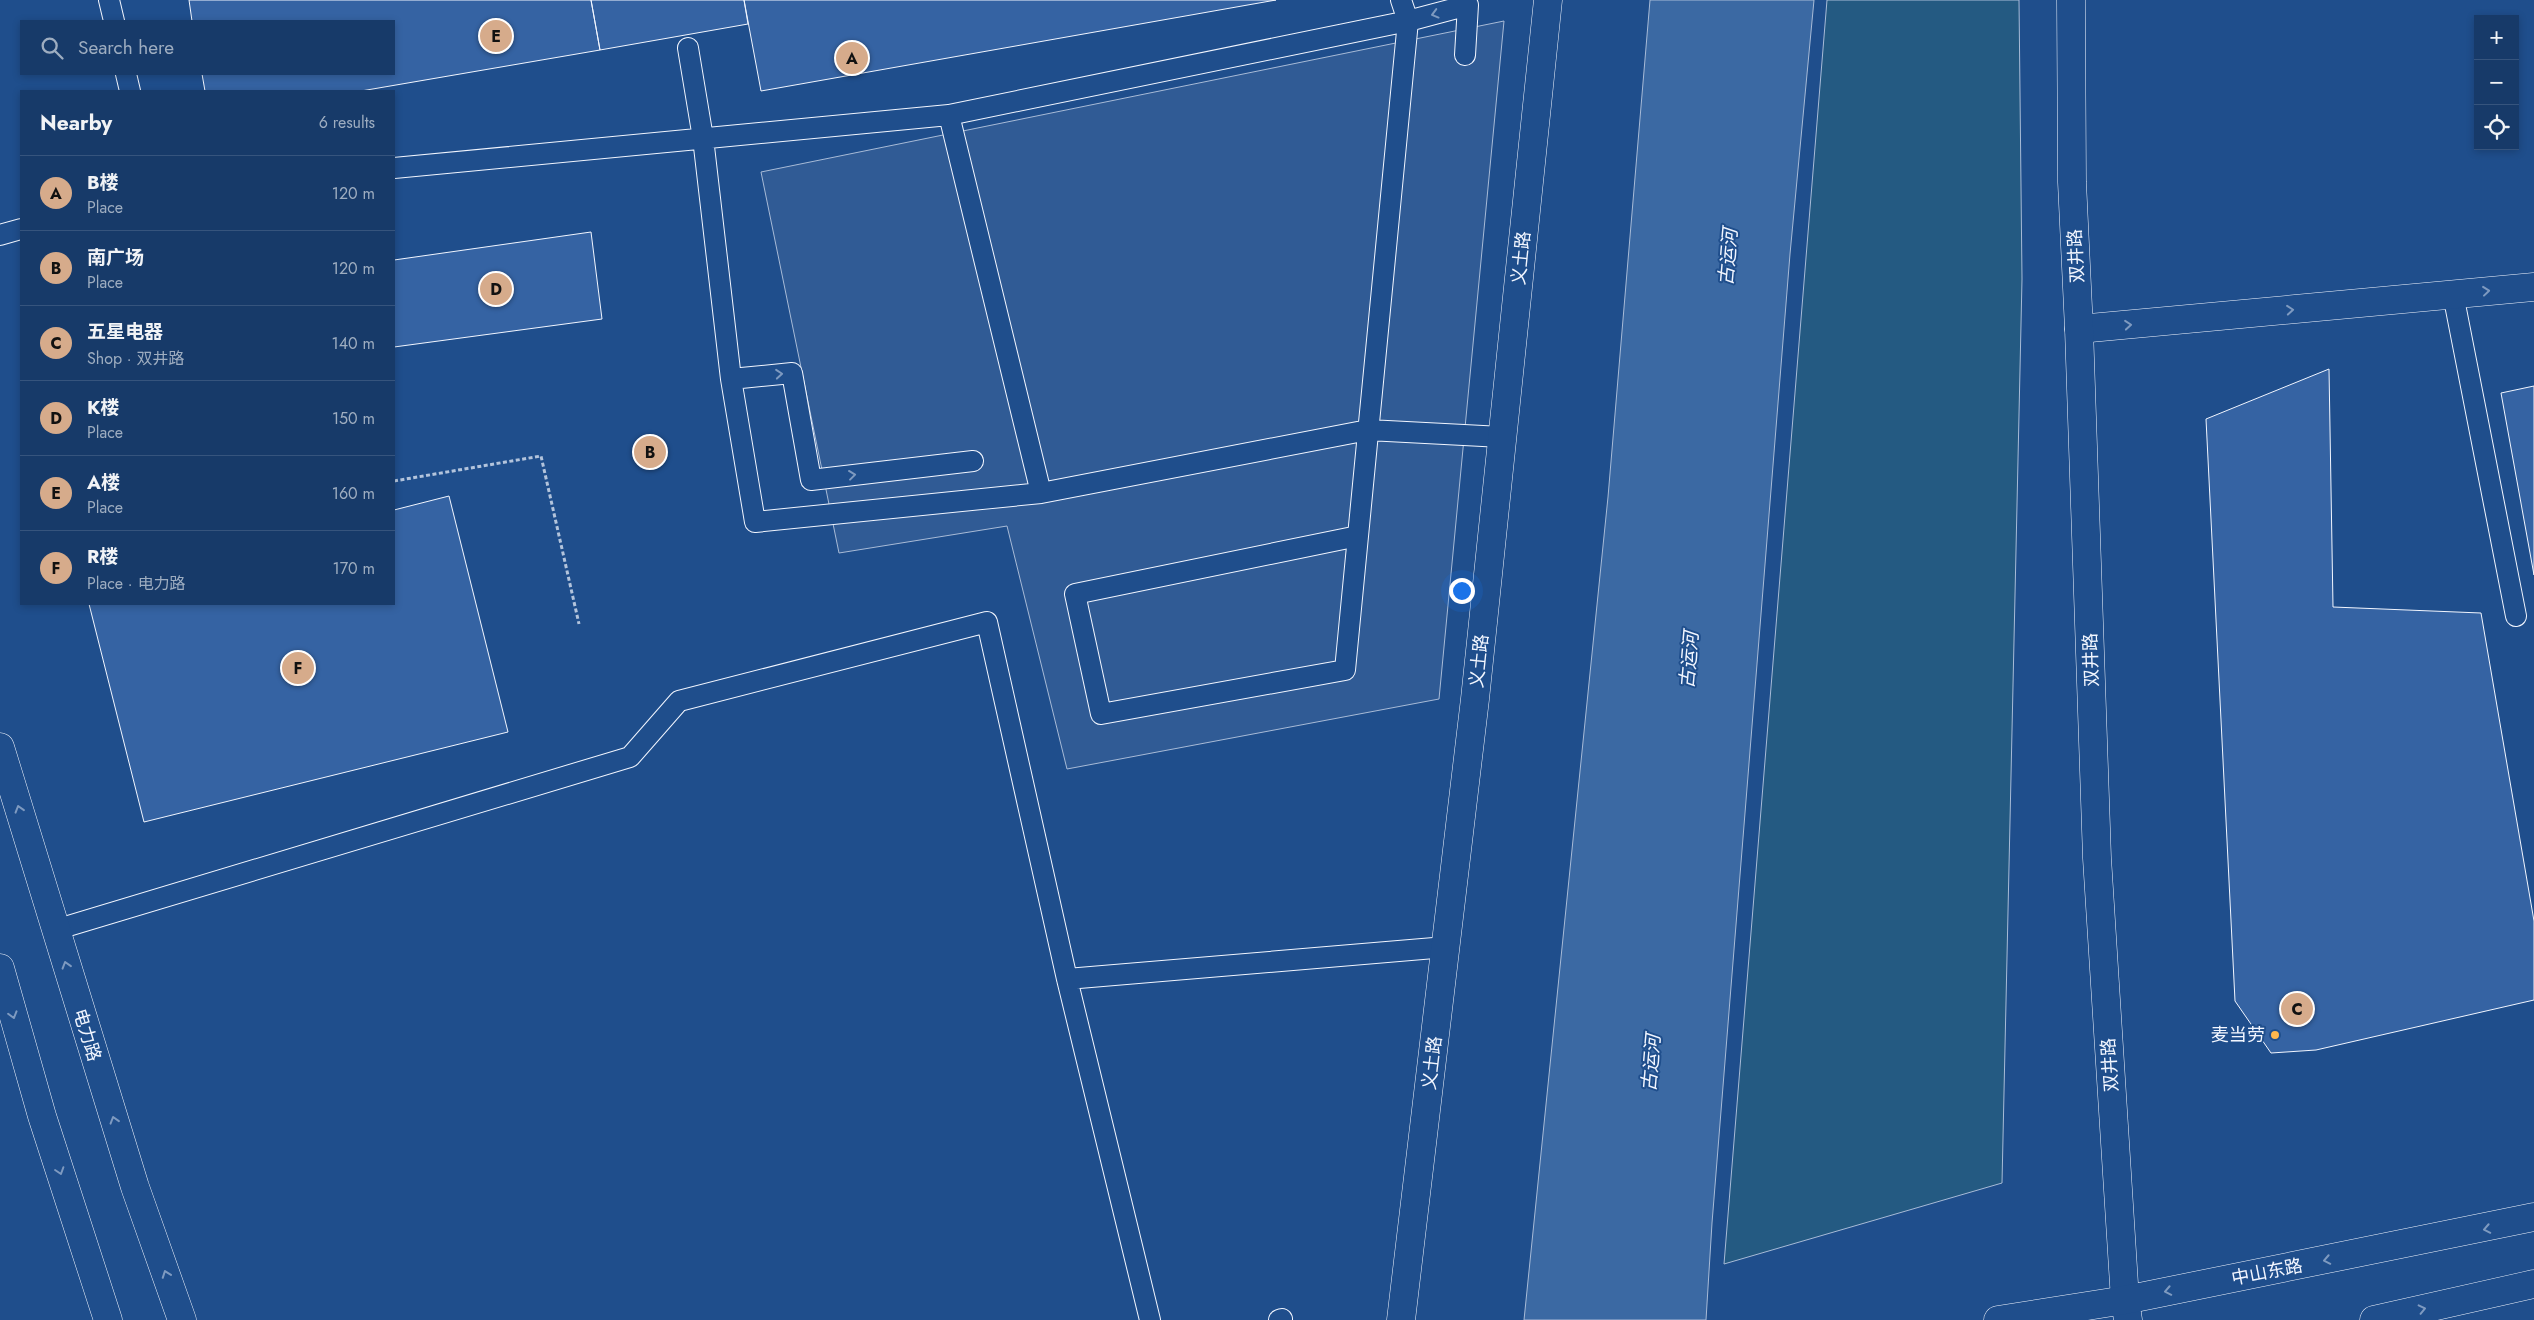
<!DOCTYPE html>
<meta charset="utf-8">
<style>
:root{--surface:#173a69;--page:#244571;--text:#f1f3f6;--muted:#9eadc0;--line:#36547d;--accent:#d6ab8b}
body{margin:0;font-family:Jost,"Noto Sans SC",sans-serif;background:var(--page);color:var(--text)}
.controls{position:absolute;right:15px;top:15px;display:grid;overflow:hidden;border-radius:0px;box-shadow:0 2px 8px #0003}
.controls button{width:45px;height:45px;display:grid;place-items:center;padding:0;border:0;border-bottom:1px solid var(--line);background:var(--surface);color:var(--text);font:25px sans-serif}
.you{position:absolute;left:1461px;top:590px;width:18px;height:18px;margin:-12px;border:4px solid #fff;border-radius:50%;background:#1a73e8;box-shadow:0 0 0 8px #1a73e833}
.badge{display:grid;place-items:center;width:32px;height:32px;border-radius:50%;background:var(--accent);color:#111;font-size:16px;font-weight:700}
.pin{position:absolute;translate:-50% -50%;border:2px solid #fff;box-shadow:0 1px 5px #0006}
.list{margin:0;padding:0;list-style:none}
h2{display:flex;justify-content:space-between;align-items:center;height:65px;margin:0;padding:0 20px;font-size:21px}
h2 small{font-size:16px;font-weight:400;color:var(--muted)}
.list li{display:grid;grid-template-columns:32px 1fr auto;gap:15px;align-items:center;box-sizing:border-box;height:75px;padding:0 20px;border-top:1px solid var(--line)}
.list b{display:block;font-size:19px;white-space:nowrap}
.list p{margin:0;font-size:16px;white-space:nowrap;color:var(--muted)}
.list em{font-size:16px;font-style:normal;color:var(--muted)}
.icon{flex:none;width:28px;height:28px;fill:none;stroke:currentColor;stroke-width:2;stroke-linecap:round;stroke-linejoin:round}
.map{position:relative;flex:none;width:2534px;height:1320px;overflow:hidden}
.search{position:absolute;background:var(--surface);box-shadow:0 2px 8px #0003;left:20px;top:20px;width:375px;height:55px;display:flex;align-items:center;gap:12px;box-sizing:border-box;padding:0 18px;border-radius:0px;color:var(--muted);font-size:19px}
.panel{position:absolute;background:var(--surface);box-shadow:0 2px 8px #0003;left:20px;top:90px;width:375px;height:515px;border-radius:0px}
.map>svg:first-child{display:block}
</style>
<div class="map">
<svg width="2534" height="1320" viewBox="0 0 2534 1320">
<rect width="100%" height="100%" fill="#1f4e8c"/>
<path fill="#245a82" stroke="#a8bbd7" d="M1827,0H2019L2022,279L2002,1183L1724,1264Z"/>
<path fill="#305b95" stroke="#a8bbd7" d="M1504,21L1439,699L1067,769L1007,526L839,553L761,172Z"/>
<path fill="#3b69a3" stroke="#a8bbd7" d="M1650,0H1814L1790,254L1712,1223L1706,1320H1524L1608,497Z"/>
<path fill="#3563a3" stroke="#f2f6ff" d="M189,0H591L600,50L361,91H205L202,74H394V21H192Z
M591,0H744L748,24L600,50Z
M744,0H1276L761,91Z
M591,232L602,319L394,347V260Z
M2329,369L2333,607L2481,613L2534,921V1000L2316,1050L2271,1053L2235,1001L2206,419Z
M2534,386V575L2501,393Z
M449,496L508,732L144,822L89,604H394V510Z"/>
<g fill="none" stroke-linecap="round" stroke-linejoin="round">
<defs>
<path id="service" d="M109,0L114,21
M688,48L703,138L731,379L755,522L1041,493
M126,74L130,91
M949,115L1041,493L1368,430L1502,437
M394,168L949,115L1408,21L1468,5L1465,55
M0,235L21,229
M2453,294L2516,616
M731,379L792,373L811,480L973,461
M1358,536L1075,594L1101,714L1345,670L1408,21L1401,0
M55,930L630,757L679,701L987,622L1067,979L1150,1320
M1067,979L1446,947
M1279,1320L1282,1319"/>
<path id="minor" d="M2079,329L2534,287
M1401,1320L1475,699L1548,0"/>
<path id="tertiary" d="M2071,0L2072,182L2079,329L2097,858L2125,1300L2128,1320"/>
<path id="secondary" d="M0,747L135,1187L182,1320
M0,968L42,1116L108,1320"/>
<path id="primary" d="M1998,1320L2125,1300L2534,1217
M2374,1320L2534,1284"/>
</defs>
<use href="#service" stroke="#f2f6ff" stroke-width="22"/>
<use href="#minor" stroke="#f2f6ff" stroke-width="29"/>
<use href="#tertiary" stroke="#f2f6ff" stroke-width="29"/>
<use href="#secondary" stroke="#f2f6ff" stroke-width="29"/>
<use href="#primary" stroke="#f2f6ff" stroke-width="29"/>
<path stroke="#b3c4dc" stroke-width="3" stroke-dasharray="4 2.5" stroke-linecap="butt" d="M394,481L541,456L579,624"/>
<use href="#service" stroke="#1f4e8c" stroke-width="20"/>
<use href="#minor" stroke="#1f4e8c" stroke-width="28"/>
<use href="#tertiary" stroke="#1f4e8c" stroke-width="28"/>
<use href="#secondary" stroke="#1f4e8c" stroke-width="28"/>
<use href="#primary" stroke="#1f4e8c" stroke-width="28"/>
</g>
<defs><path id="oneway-chevron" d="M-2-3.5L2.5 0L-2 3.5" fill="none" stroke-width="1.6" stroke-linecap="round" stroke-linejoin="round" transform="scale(1.25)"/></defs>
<g stroke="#7e9ac0">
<use href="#oneway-chevron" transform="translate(1435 14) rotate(165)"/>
<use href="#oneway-chevron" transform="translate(2486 291) rotate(-6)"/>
<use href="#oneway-chevron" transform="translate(2290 310) rotate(-5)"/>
<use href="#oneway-chevron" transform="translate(2128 325) rotate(-5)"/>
<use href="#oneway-chevron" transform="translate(779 374) rotate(-5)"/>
<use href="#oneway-chevron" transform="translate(852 475) rotate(-7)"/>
<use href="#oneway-chevron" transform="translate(19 809) rotate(-107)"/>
<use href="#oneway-chevron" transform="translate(66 965) rotate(-107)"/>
<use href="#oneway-chevron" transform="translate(13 1015) rotate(74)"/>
<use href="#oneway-chevron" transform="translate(114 1120) rotate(-107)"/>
<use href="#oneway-chevron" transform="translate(60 1171) rotate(72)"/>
<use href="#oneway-chevron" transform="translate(2487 1229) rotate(169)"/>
<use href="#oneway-chevron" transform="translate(2327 1260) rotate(169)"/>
<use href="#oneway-chevron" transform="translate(166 1274) rotate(-110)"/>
<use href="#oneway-chevron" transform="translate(2168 1291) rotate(169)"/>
<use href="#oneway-chevron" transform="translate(2422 1309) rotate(-13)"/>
</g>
<circle fill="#ffb74d" stroke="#1f4e8c" stroke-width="2" cx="2275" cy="1035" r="5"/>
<g text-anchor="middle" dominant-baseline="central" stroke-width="4" stroke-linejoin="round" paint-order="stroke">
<g font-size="18" fill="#f2f6ff" stroke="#1f4e8c">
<text transform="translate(2076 256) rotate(-93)">双井路</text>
<text transform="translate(1521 258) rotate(-84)">义土路</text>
<text transform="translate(2091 660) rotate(-92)">双井路</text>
<text transform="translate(1479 661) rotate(-84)">义土路</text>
<text transform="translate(87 1035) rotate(73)">电力路</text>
<text transform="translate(1432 1063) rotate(-83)">义土路</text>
<text transform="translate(2110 1065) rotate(-94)">双井路</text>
<text transform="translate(2267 1272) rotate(-11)">中山东路</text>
</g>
<g font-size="18" fill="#f2f6ff" stroke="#1f4e8c" text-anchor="end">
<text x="2265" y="1035">麦当劳</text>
</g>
<g font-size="19" font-style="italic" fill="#f2f6ff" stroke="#1f4e8c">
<text transform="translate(1728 257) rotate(-85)">古运河</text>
<text transform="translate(1689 660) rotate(-85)">古运河</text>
<text transform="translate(1651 1063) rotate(-85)">古运河</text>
</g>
</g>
</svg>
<div class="controls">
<button>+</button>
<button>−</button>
<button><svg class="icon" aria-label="locate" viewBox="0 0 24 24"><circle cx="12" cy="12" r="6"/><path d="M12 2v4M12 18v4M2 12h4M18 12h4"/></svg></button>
</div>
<div class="you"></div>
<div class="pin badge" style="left:852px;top:58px">A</div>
<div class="pin badge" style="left:650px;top:452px">B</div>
<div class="pin badge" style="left:2297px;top:1009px">C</div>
<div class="pin badge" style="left:496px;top:289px">D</div>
<div class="pin badge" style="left:496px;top:36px">E</div>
<div class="pin badge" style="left:298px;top:668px">F</div>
<div class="search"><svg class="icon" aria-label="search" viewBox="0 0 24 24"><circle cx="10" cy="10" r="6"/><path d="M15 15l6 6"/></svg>Search here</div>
<section class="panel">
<h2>Nearby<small>6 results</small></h2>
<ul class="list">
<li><span class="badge">A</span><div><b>B楼</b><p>Place</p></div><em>120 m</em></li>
<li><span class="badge">B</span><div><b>南广场</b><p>Place</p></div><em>120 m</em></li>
<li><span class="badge">C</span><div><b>五星电器</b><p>Shop · 双井路</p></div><em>140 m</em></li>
<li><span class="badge">D</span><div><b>K楼</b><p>Place</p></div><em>150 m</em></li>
<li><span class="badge">E</span><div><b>A楼</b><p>Place</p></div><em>160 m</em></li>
<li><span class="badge">F</span><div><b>R楼</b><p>Place · 电力路</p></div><em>170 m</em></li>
</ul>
</section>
</div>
